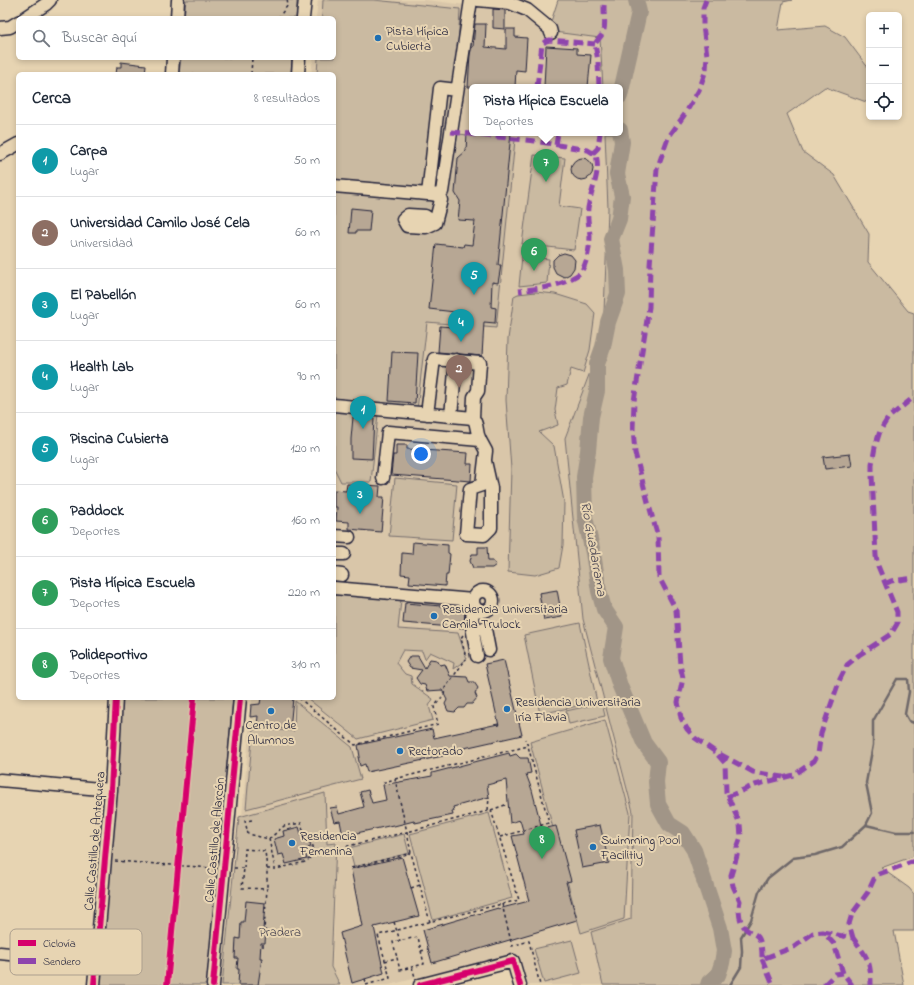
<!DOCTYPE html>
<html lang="es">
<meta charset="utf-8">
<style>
:root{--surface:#fff;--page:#f2f2f3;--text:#1f2937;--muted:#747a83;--line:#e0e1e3;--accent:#111827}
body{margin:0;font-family:"Indie Flower",sans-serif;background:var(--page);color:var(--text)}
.controls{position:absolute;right:12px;top:12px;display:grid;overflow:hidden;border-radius:6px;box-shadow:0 2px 6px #0003}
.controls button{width:36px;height:36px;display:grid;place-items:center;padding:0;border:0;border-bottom:1px solid var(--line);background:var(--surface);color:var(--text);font:20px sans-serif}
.you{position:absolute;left:421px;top:454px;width:14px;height:14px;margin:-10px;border:3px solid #fff;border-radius:50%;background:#1a73e8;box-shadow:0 0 0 6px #1a73e833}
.badge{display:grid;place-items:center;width:26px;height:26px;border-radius:50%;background:var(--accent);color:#fff;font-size:13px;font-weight:700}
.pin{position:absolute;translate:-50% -33px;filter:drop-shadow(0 1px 2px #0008)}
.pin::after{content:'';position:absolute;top:21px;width:14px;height:12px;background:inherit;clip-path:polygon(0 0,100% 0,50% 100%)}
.popup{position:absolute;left:469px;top:84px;width:154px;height:52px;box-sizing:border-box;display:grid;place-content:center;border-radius:6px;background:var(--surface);filter:drop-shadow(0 1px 3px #0005);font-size:13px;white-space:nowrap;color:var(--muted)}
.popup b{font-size:15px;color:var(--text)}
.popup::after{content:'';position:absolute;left:50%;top:100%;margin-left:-8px;border:8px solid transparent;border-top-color:var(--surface)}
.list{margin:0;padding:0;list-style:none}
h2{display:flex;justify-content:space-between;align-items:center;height:52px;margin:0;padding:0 16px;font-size:17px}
h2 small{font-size:13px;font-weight:400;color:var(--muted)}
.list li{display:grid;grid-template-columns:26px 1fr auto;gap:12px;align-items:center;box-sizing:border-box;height:72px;padding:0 16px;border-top:1px solid var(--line)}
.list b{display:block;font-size:15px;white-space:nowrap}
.list p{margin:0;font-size:13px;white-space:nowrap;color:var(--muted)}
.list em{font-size:13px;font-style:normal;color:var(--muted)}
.icon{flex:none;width:22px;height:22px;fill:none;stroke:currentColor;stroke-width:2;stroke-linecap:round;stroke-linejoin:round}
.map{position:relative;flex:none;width:914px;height:985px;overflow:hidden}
.search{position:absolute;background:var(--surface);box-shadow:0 2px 6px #0003;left:16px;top:16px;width:320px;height:44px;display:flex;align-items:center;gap:10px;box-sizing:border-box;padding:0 14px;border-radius:6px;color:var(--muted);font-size:15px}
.panel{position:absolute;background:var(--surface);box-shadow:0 2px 6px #0003;left:16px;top:72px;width:320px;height:628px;border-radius:6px}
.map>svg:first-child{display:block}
</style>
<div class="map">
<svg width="914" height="985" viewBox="0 0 914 985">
<rect width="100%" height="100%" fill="#e7d4b2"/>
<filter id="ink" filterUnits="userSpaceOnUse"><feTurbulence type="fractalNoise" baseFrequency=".025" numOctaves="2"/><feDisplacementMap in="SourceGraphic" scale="8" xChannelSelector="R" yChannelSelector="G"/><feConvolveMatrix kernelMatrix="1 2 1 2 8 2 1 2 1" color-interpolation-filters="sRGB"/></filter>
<g filter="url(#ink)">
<path fill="#d9c6a9" d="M318,0H426L482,7H490L492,5L517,10L554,32L600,38L603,87H472V133H605L608,209L603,338L565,438L583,619L633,812L631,919L591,932L603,985H525L514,954L389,985H341L332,967L337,842L327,844L325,794L239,817L242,816L252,698H334V74H311L313,58H334V18H316Z"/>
<path fill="#cabaa1" stroke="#766e6e" d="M186,0H297L296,18H184Z
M323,0H374L460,9L457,67L449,133L515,140L496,328L427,322L417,410L334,401V74H317L318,58H334V18H322Z
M558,0H792L783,2L778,30L825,26L845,37L869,69V103L825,87L787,114L803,152L834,175L869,234L868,262L908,311L914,313V856L881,868L909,888L914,894V931H894L904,985H603L591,932L631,919L633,812L583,619L565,438L603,338L608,209L605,133H620V87H603L600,38L554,32L547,34Z
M181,58H292L291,74H179Z
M534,155L565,158L559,206L580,209L574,250L522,244Z
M522,256L549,259L547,283L519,286Z
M536,292L555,294L587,304L595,313L590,350L583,373L571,369L567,385L558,388L555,410L558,425L539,432L554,446L564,502L563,545L559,568L535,575L508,572L511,469L506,400L508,339L514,296L518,294Z
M334,410L378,414L371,482H341L334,468Z
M395,478L457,484L452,540L389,536Z
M334,595L401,600L398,629L458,633L467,659L453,669L454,663L430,652L425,659L422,651L403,650L396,663L405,674L411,676L412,684L433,699L429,706L433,720L358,739L307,698H334Z
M580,623L597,702L540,714L524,635Z
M122,698H233L207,985H96Z
M295,701L352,747L361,779L246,809L253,729L294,731Z
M602,703L605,716L569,724L566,711Z
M605,720L630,813L624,919L581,933L530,742Z
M325,793L327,844L336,843L331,967L340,985H222L239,817Z
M489,813L512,898L433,920L410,834Z
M404,834L409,853L354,867L349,848Z
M572,940L581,973L544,983L534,949Z"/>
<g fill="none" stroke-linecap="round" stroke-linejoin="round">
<path stroke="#6e6769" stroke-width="2.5" d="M866,825L896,832H914
M730,985L741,967L742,951L741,937L751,920L759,892L768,878L793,858L815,855L842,847L866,825L872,813L866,783L873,745V721L897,679H908L909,692L905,714L909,721L914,723"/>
<path stroke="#a19587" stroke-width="16" d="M620,96L639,12L636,0
M620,130L622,142L617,174L622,196L619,219L611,239L617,270L618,294L608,322L603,347L597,364V391L591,417L588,451L584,477L585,517L593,553L599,591L604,609L616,627L611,658L620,686L644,743L658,762L656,782L658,804L669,824L683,833L694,850L720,928L724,951L722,963L718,975L709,982L708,985"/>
</g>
<path fill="#b7a794" stroke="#22223b" d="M493,9L505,10V29L493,28Z
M475,24H486L485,47L506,49V29H515V37L527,38L525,71L516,70L515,87H468L470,54L472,47H473Z
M546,46L577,48V54L591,55L588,87H544Z
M121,62L146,65L145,74H116L117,67H121Z
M467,133H511L498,265H501L498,283L492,282L491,307L496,308L495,323L484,322L482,356L438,352L440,326L453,327L455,312L429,309L436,244L463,247L464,244L472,245L475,221L458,220L460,201L455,193L458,158L466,151Z
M571 169a11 11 0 1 1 22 0a11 11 0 1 1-22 0Z
M351,208L371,210L369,231H356V233H349Z
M564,253L571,255L575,260L574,268L570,274L564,277L556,273L553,267V260L558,255Z
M392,352L418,353L415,403L389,401Z
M353,417L374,418L372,459L351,458V439Z
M396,445H407V449L468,453L467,464H472L471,481L391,475L393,455H396Z
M850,454L852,466L825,469L823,457Z
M347,484L380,486L379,497H384L381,532L349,529V522L336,521L337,507H334V490L346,491Z
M413,542L448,545V553L450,554L448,575H446L445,586L409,583L410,575L401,574L402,553L412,554Z
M478,547H487L488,561H493L496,565L492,568H473L470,561L472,554H478Z
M557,590L562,617L544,620L539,593Z
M405,603L465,608L464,628L403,623Z
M410,656H418L425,668L430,659L437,660L440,665L445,664L450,676L467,677L469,682H474L478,688L475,693L477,698L472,704H467L464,708H459L455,712L448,711L445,704L447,700L442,690L427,691L425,685L420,684L416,678L422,670L410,668L406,662Z
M504,660L522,735L442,753L443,756L367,772L365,764L360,766L358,757H360L358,745L432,729L434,738L498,724L499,726L485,664Z
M261,698H293L290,729L257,726L258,716L250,717L251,705L260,704Z
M509,753L510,756L516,754L520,758H528L531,773L526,774L532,790L542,829L556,826L571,881L566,882L577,920L432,963L423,930L498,908V909L529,901L512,836L524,834L520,820L510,823L506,780L487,785L489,797L453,807L454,811H452L453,815L415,823L414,821L394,826L393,825L343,836L340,821L334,822L330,808L337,807L339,814L364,807L360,792L368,790L372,803L386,800L383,785L432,776V773Z
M600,825L609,863L582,868L574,830Z
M299,827L302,837L308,835L311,847L304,849L307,859L286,864L283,854L278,855L274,839L284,836L283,831Z
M402,857L419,916L374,927L384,973L352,983L340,933L362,926L351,869Z
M246,901L265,903L263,930H266L265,943H261L260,958H262L258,985H238L239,969H237L238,958H235L236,938L240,939L241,922H244Z"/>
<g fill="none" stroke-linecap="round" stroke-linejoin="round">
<defs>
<path id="minor" d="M478,0L510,3L527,10L550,29L551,33
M25,18L46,4L50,0
M177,18L178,0
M303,18L305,0
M0,28L10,27L18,22
M172,74L173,58
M298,74L299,58
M0,154L18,144
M334,186L428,194L440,88L457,90
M431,194L437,195L441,200L435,223L425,216L408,215L403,219L407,226L426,227L435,223
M437,195L442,192L471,0
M334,405C380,409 427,414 473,418L474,397L478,391L480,363L434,359L427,414
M451,416L456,360
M473,418C479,427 475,431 480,440
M383,478L388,432L480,440L486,451L482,485L470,489L466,534L484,535L491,528V488L485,461
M334,536L349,537
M334,554H344
M334,574L342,575
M334,588L473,600L472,626L477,656
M473 601a10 10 0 1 1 20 0a10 10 0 1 1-20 0Z
M473,628L485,629L489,650
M0,780L111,790
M0,953L96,963
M94,985L111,790L116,698
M213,985L240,698
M420,985L513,961L520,985"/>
</defs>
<use href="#minor" stroke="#22223b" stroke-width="15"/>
<path stroke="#22223b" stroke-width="1.5" stroke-dasharray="3 3" stroke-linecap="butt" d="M278,18L288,5L287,0
M251,74L252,58
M463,635L461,638L465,654
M299,698L355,745L438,724L434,707L446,692L445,688L466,659
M395,779L528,746L525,739
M488,810L489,797
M491,810L508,804
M252,820L245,821L248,834L269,839L275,868
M500,837L549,823L528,746
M269,839L284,826L301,823L304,834H310L315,855
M115,861L213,868
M234,868H244L242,888L267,889L264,930
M244,868L245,849L265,851L267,869V889
M351,868L411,853
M267,869H276L305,862L315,855L337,851L348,846L407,832L395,779L381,783
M411,888L420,885
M502,904L512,946L529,941L540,985
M394,922L400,941
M263,947V943
M421,951L428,949
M385,961L397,958L400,970L424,964L418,937L393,942L397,958
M412,967L415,977
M365,979L367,985
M167,985L194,698
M366,985L390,978L378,935C425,923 472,911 519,900L491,810L407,832L411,853L430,922"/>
<use href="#minor" stroke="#e7d4b2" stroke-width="12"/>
<path stroke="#8e44ad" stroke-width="5" stroke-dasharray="10 5" stroke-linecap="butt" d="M706,0L703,8V26L707,55L706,70L699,90L685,114L668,138L657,169L650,265L649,307L634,401L633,429L635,453L648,502L658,537L659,577L676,610L680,665L683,678L678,702L681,718L687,729L695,738L714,751L753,772L783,777
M537,87L542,44L546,41L550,40L595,44
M599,87L598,61L595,44C597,40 601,37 603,33C607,23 602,11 605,0
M451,132L535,141L588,150L596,155C601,173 591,190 588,208C587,218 589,226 590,235C590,246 587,265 580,273C578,275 574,277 572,278C556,288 538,288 519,291
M556,145L558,133
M593,153L598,148L600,133
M885,584L891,581L914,578
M718,755L725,763L726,792L740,824L741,837L737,848V856L731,875L733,886L740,901C738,909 739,922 745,928C748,932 755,933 758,937C762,943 762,952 762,959L794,947L813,933L823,932
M727,797L755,785L794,775L814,761L818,754L821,733L840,679L847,665L859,655L891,634L897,624V612L878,566L876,556L872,475V464L875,447L880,431L888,418L914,397
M853,938C867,957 871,960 871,985
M762,959L773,985
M824,985L835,974L843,973
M852,985L843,973L834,944L823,932L853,938L849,924L852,914L868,892L874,879L879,874L914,861"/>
<defs>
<path id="cycleway" d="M94,985L111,790L116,698
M167,985L194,698
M213,985L240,698
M420,985L513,961L520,985"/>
</defs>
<use href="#cycleway" stroke="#e7d4b2" stroke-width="8"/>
<use href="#cycleway" stroke="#d6006c" stroke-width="6"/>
</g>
</g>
<g fill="#1f6fb2" stroke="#e7d4b2" stroke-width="1.5">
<circle cx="378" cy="38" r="4"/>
<circle cx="434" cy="616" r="4"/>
<circle cx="507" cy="709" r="4"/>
<circle cx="271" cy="711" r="4"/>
<circle cx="400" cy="751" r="4"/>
<circle cx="292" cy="843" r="4"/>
<circle cx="593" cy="847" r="4"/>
</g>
<g text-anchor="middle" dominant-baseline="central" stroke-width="4" stroke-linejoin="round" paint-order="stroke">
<g font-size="13" fill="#22223b" stroke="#e7d4b2" text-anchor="start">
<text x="386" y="31">Pista Hípica<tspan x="386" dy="15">Cubierta</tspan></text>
<text x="442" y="609">Residencia Universitaria<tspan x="442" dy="15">Camila Trulock</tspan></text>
<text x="515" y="702">Residencia Universitaria<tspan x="515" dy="15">Iría Flavia</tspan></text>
<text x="271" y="725" text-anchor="middle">Centro de<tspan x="271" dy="15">Alumnos</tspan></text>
<text x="408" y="751">Rectorado</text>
<text x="300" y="836">Residencia<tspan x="300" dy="15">Femenina</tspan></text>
<text x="601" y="840">Swimming Pool<tspan x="601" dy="15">Facilitiy</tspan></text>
</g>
<g font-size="13" fill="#22223b" stroke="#e7d4b2">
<text transform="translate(215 840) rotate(-85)">Calle Castillo de Alarcón</text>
<text transform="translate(95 841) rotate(-85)">Calle Castillo de Antequera</text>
</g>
<g font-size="13" fill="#44404f" stroke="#e7d4b2">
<text x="280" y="932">Pradera</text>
</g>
<g font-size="14" font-style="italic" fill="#484452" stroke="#e7d4b2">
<text transform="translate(593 549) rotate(80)">Río Guadarrama</text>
</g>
</g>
<rect x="10" y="929" width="132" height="46" rx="6" fill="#e7d4b2" stroke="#ac9f8e" stroke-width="1"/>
<rect x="18" y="940" width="18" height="6" fill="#d6006c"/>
<rect x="18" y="958" width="18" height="6" fill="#8e44ad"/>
<g font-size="11" fill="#22223b">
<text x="43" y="947">Ciclovía</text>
<text x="43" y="965">Sendero</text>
</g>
</svg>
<div class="controls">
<button>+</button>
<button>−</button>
<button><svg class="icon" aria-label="locate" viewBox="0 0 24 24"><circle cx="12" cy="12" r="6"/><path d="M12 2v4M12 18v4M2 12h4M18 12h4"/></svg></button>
</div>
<div class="you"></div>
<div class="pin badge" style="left:363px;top:429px;background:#0f9aa8">1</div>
<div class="pin badge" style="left:459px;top:388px;background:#8d6e63">2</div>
<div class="pin badge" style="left:360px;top:514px;background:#0f9aa8">3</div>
<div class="pin badge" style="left:461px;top:342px;background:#0f9aa8">4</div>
<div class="pin badge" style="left:474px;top:295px;background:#0f9aa8">5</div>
<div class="pin badge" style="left:534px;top:271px;background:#2e9e5b">6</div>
<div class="pin badge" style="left:546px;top:182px;background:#2e9e5b">7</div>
<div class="popup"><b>Pista Hípica Escuela</b>Deportes</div>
<div class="pin badge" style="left:542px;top:859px;background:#2e9e5b">8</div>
<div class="search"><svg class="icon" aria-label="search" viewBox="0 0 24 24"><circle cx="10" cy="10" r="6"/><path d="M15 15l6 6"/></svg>Buscar aquí</div>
<section class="panel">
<h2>Cerca<small>8 resultados</small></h2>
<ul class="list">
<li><span class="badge" style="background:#0f9aa8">1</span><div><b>Carpa</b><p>Lugar</p></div><em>50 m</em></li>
<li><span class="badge" style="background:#8d6e63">2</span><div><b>Universidad Camilo José Cela</b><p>Universidad</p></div><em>60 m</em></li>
<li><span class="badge" style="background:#0f9aa8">3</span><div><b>El Pabellón</b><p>Lugar</p></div><em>60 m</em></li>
<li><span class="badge" style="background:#0f9aa8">4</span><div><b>Health Lab</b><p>Lugar</p></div><em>90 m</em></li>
<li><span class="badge" style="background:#0f9aa8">5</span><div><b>Piscina Cubierta</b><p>Lugar</p></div><em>120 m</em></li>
<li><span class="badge" style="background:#2e9e5b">6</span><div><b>Paddock</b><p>Deportes</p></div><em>160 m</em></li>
<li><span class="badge" style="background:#2e9e5b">7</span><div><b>Pista Hípica Escuela</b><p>Deportes</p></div><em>220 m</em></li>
<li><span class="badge" style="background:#2e9e5b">8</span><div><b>Polideportivo</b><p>Deportes</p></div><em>310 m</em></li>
</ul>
</section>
</div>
